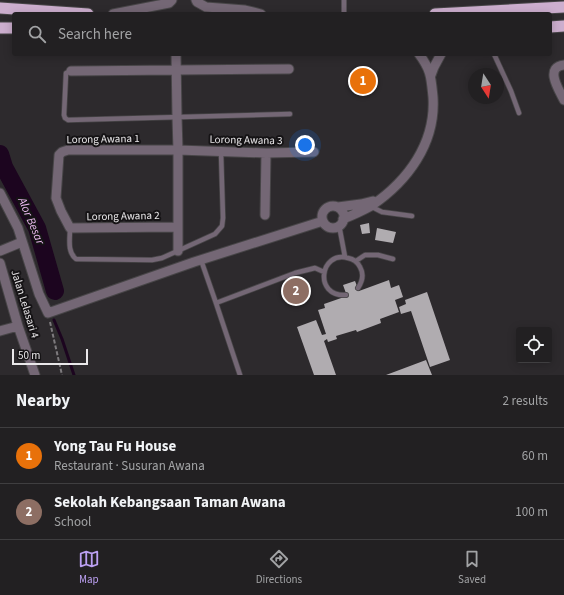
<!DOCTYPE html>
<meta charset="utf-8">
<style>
:root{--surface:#222022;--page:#2e2d2f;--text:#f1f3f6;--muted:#a2a3a5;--line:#3f3e40;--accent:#bca0f2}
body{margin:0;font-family:"Source Sans 3",sans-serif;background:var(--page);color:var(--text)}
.controls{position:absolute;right:12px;bottom:12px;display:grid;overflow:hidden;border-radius:4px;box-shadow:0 2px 10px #0003}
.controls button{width:36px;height:36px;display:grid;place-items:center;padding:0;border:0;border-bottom:1px solid var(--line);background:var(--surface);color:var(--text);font:20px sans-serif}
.compass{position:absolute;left:468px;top:68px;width:36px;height:36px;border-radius:50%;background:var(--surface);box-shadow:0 2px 10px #0003;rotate:168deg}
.scale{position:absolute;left:12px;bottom:10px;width:76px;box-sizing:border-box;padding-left:4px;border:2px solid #eae8ea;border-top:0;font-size:11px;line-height:14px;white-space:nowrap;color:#eae8ea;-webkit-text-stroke:3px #151315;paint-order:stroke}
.you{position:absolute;left:305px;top:145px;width:14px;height:14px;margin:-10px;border:3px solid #fff;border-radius:50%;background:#1a73e8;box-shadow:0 0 0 6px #1a73e833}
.badge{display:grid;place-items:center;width:26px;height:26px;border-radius:50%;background:var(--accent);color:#fff;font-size:13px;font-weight:700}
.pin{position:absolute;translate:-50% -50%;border:2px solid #fff;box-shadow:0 1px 4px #0006}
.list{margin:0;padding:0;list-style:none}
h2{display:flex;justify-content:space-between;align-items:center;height:52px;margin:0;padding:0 16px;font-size:17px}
h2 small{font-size:13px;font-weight:400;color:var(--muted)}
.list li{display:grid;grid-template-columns:26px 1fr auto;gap:12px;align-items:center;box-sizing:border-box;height:56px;padding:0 16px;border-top:1px solid var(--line)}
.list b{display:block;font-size:15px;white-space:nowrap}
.list p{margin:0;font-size:13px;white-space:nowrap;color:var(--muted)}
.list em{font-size:13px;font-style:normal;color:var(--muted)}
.icon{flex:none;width:22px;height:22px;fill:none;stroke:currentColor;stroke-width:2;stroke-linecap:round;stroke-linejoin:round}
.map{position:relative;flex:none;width:564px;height:375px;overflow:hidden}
.search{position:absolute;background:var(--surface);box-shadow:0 2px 10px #0003;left:12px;right:12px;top:12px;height:44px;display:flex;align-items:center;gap:10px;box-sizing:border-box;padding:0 14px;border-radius:4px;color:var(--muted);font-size:15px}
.sheet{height:164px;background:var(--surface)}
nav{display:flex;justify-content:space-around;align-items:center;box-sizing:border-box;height:56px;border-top:1px solid var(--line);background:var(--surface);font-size:11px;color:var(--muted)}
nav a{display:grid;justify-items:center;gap:2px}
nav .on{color:var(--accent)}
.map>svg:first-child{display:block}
</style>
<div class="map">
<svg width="564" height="375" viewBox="0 0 564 375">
<rect width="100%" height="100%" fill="#2d2a2d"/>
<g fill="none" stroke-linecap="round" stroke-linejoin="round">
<path stroke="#1c051f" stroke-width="3" d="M54,320L62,339L74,375"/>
<path stroke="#1c051f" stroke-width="18" d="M0,154L4,167L37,228L55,291"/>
</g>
<path fill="#b0acb0" d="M369,223L370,233L362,234L360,225Z
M377,228L396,232L393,243L375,240Z
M389,280L391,288L399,285L403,297L395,300L399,312L380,319L381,323L357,332L356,330L336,336L337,339L328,342L327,339L324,341L336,375H314L297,327L316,320L322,335L326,334L318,310L325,308L324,304L347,296L343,285L355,281L359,291Z
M427,292L450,360L430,367L411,311L401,314L399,307L406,304L405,300Z
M426,360L432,375H386Z"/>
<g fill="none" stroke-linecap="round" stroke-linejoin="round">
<defs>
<path id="service" d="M344,0V14
M494,54L511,91L519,113
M71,71L66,73L64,115L65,118L68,120L290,114
M370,206L382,212L412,216
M339,225L345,257
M70,228C70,239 67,252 76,259L152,260L162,258L215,234L222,226L223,218L221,152
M201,260L216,303
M356,261L365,255H378L393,259
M346,295C313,297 320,250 348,258C354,259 358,263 360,267C364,274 362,282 358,288
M240,375L216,303L295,273L315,268L324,272"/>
<path id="minor" d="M196,0L197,2L206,7L245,10L261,14
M113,14L169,3L172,0
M176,54L177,117L178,150V251
M564,65C544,67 559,90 564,100
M71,71L289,69
M431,75L434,67L441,54
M0,193L18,228L39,294L48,313L194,262L323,221
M322 217a11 11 0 1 1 22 0a11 11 0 1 1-22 0Z
M338,207L361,204L373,201
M265,215L266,153
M343,219C353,215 362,211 371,206C408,181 436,143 433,97C431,77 431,70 419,54
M177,227L70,228L61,211L56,198L59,155L62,152L68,150H178L266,153L314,152
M0,251L22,242
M0,263L18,326L35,375
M0,331L18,326"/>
<path id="trunk" d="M0,8L88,14
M435,14L564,7
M550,27L564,26
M0,28H14"/>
</defs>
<use href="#service" stroke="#474547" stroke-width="6"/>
<use href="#minor" stroke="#474547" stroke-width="11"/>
<use href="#trunk" stroke="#474547" stroke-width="13"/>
<path stroke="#7e7b7e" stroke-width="2" stroke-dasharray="4 2" stroke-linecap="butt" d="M50,322L62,375"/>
<use href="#service" stroke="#746775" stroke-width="4.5"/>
<use href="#minor" stroke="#746775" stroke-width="9"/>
<use href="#trunk" stroke="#ccaece" stroke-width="11"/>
</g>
<g text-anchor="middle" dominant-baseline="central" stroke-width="4" stroke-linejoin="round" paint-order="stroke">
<g font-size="11" fill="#eae8ea" stroke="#151315">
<text transform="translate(103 139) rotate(-1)">Lorong Awana 1</text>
<text transform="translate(246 140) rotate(1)">Lorong Awana 3</text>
<text transform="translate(123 216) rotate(-1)">Lorong Awana 2</text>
<text transform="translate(25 304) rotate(73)">Jalan Lelasari 4</text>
</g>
<g font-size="12" font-style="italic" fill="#ebbaf0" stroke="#151315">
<text transform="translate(31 221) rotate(67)">Alor Besar</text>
</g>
</g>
</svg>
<div class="controls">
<button><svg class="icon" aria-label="locate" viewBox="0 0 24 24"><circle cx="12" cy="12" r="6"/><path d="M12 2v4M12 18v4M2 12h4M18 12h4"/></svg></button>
</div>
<svg class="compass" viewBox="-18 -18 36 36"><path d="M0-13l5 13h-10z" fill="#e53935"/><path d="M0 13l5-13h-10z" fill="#a2a3a5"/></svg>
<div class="scale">50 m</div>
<div class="you"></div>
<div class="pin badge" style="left:363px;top:81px;background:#e8710a">1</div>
<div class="pin badge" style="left:296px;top:291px;background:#8d6e63">2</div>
<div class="search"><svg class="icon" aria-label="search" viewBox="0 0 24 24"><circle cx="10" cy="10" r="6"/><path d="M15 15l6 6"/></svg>Search here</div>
</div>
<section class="sheet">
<h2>Nearby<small>2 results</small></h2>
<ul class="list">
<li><span class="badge" style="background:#e8710a">1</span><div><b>Yong Tau Fu House</b><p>Restaurant · Susuran Awana</p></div><em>60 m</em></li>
<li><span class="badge" style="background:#8d6e63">2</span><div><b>Sekolah Kebangsaan Taman Awana</b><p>School</p></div><em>100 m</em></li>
</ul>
</section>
<nav>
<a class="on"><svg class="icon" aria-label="map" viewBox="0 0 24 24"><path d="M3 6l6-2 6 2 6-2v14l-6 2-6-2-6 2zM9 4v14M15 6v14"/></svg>Map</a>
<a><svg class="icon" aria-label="directions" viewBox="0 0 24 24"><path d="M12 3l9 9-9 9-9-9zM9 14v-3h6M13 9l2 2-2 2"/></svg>Directions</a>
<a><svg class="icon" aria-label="saved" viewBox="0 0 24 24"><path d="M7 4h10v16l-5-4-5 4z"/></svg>Saved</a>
</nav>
